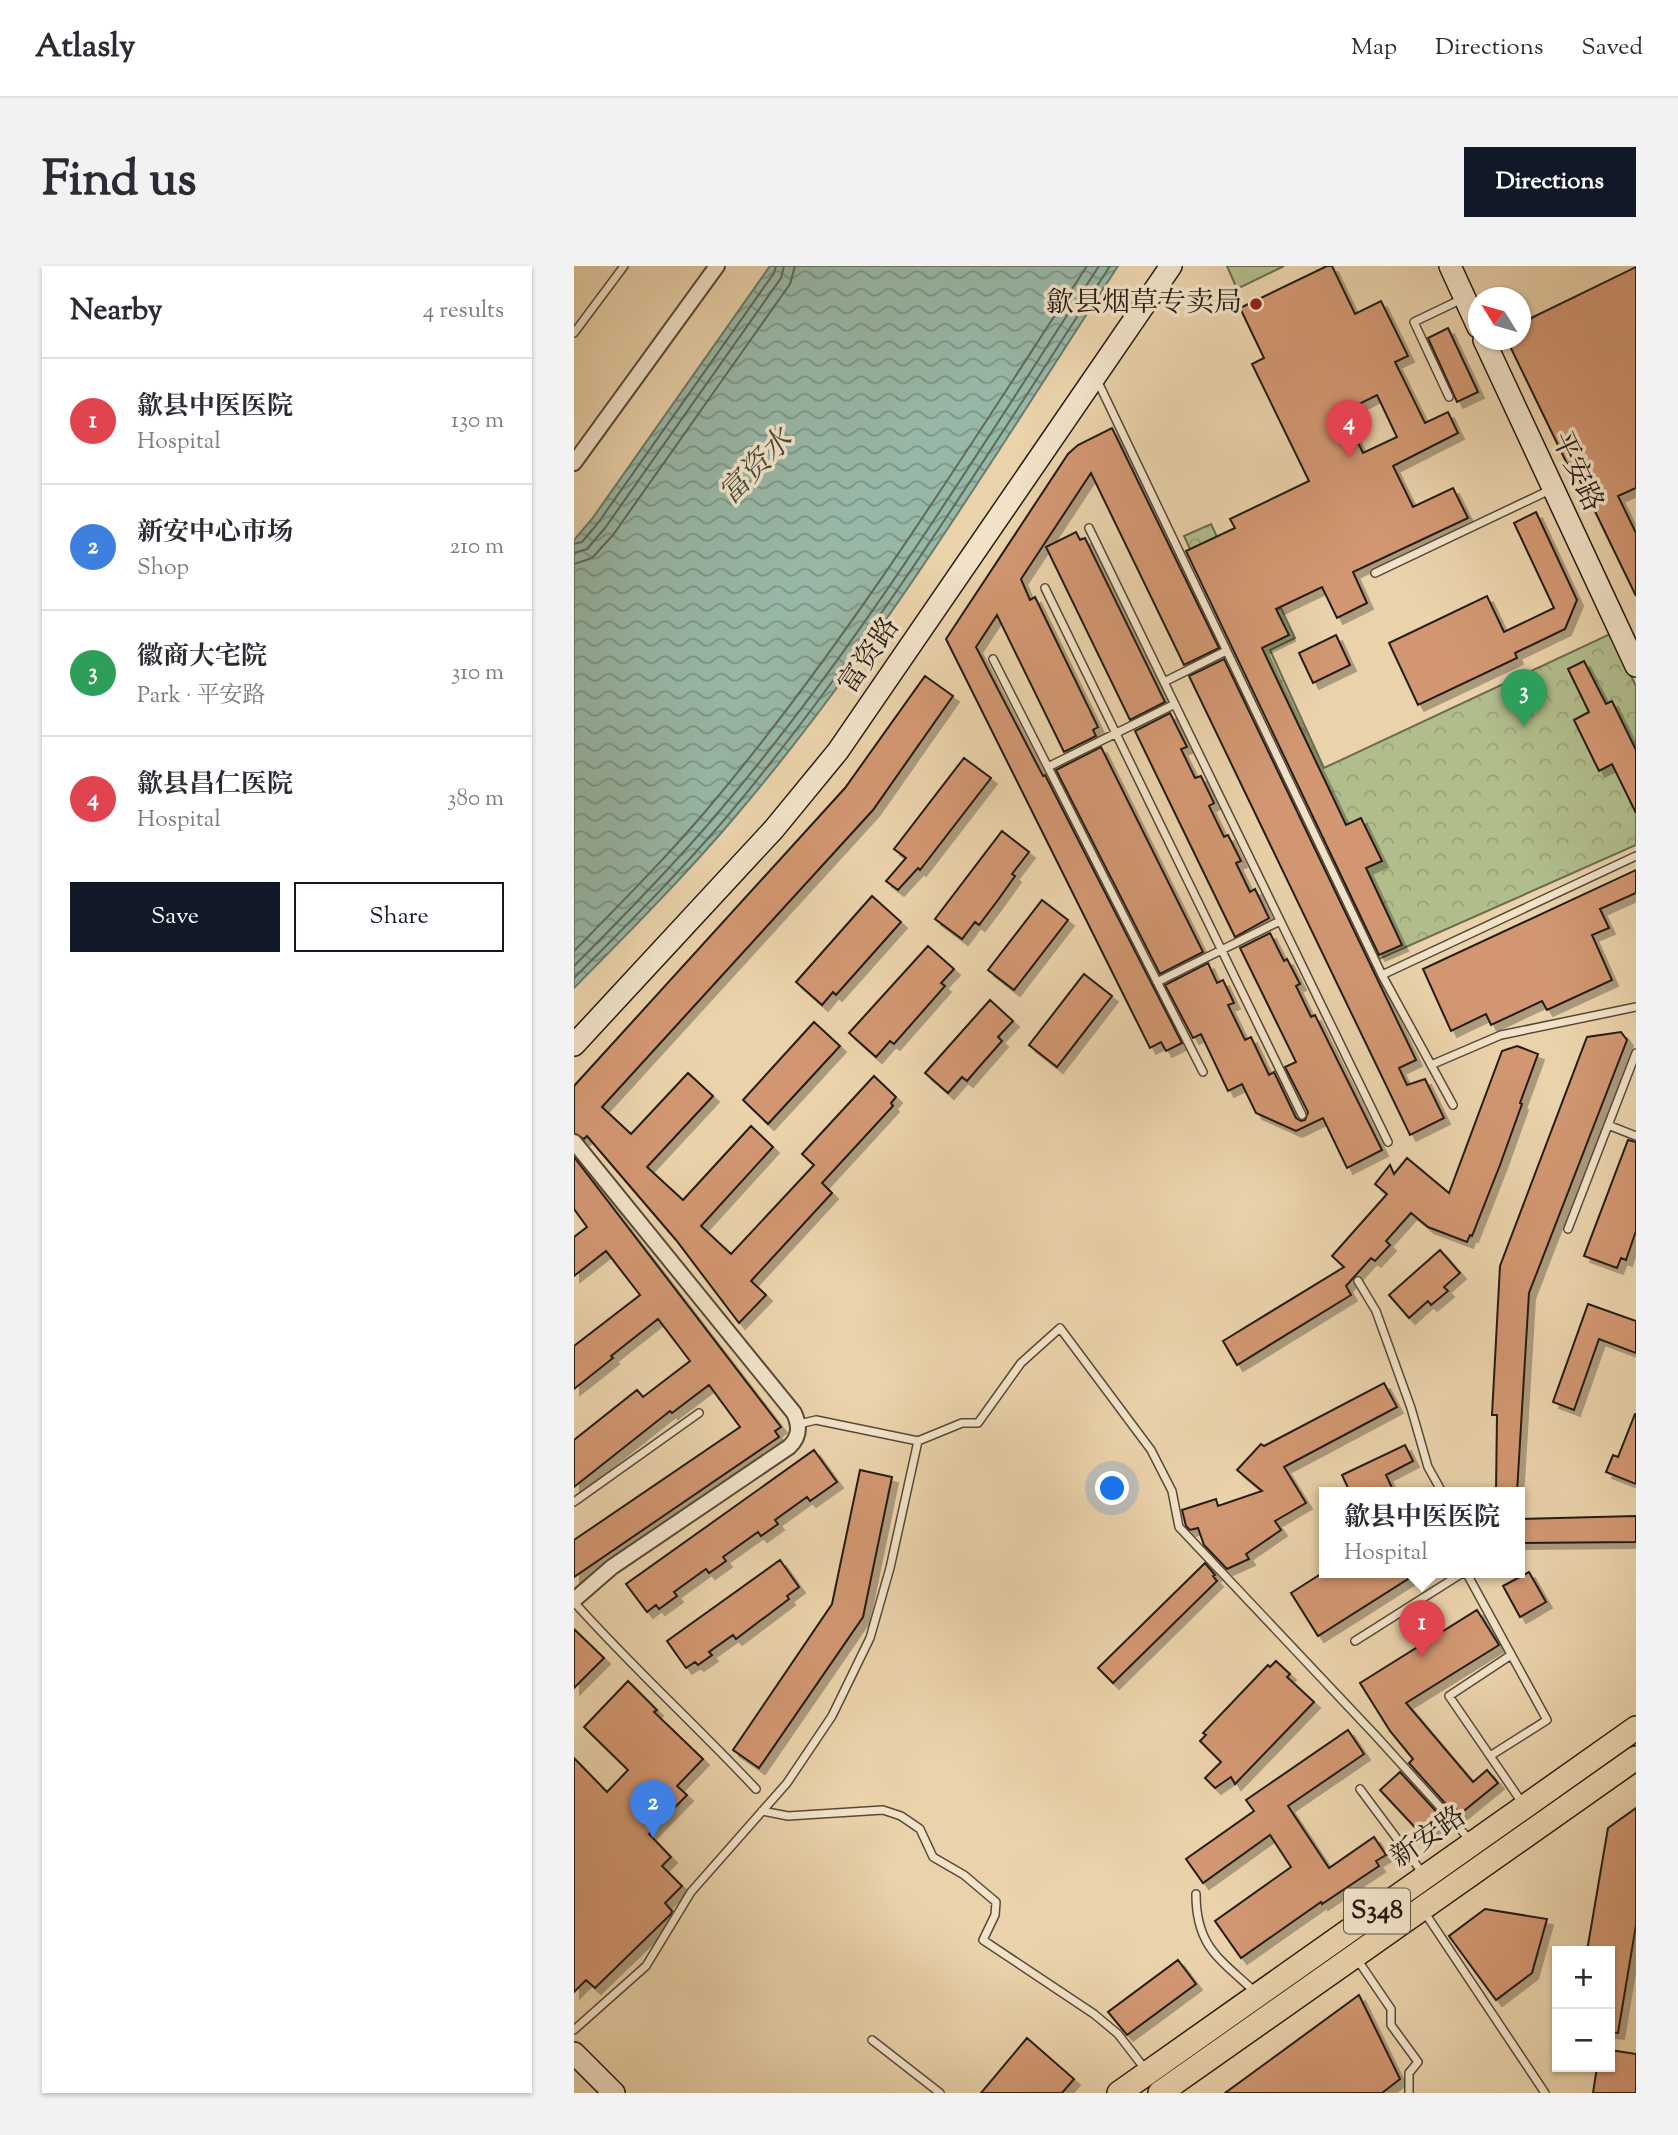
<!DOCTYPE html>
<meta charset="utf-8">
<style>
:root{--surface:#fff;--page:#f2f2f3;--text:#2b2b33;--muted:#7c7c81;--line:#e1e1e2;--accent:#111827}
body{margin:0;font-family:"Sorts Mill Goudy","Noto Serif SC",serif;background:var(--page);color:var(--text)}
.controls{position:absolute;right:21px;bottom:21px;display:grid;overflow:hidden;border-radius:0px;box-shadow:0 2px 5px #0004}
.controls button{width:63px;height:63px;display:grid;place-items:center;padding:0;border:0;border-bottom:2px solid var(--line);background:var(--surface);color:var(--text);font:35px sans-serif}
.compass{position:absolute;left:894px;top:21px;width:63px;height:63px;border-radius:50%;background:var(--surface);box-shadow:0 2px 5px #0004;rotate:307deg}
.you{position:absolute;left:539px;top:1223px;width:24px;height:24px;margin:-18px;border:5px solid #fff;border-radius:50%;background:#1a73e8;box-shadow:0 0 0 10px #1a73e833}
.badge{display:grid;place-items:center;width:46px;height:46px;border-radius:50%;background:var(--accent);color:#fff;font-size:23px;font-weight:700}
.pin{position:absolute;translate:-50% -58px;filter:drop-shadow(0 2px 4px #0008)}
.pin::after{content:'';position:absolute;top:37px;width:24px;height:21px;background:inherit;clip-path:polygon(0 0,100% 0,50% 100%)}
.popup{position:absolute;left:745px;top:1221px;width:206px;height:91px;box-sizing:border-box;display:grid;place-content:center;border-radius:0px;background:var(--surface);filter:drop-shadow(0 2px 5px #0005);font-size:23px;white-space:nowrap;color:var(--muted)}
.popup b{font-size:26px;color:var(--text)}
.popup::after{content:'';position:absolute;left:50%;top:100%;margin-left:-14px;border:14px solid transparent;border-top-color:var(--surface)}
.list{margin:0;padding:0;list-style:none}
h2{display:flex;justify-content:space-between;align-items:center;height:91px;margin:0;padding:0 28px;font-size:30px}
h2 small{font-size:23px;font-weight:400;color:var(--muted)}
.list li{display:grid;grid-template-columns:46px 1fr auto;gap:21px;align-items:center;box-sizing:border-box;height:126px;padding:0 28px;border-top:2px solid var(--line)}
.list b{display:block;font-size:26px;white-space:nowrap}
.list p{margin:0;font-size:23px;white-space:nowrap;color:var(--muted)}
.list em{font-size:23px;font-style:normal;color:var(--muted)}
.actions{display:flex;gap:14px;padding:21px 28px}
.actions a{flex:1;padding:16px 0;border:2px solid var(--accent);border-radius:0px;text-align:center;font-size:24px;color:var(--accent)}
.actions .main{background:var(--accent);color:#fff}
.map{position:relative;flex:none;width:1062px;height:1827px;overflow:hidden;border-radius:0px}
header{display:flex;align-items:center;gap:42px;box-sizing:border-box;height:98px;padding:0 35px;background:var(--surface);border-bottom:2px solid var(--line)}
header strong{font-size:33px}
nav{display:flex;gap:38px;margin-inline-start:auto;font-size:24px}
.intro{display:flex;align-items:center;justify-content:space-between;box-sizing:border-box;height:168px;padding:0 42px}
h1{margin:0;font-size:49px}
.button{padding:18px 32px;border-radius:0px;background:var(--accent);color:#fff;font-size:24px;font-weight:700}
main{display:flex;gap:42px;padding:0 42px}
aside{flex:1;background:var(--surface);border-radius:0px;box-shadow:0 2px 5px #0004}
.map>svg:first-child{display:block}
</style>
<header>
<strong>Atlasly</strong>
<nav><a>Map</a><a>Directions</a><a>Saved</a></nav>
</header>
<div class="intro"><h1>Find us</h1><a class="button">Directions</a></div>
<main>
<aside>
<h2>Nearby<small>4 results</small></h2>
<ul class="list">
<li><span class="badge" style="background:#e0444e">1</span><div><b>歙县中医医院</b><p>Hospital</p></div><em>130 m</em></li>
<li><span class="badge" style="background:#3f7fe0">2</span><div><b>新安中心市场</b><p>Shop</p></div><em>210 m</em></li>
<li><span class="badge" style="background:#2e9e5b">3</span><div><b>徽商大宅院</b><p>Park · 平安路</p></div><em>310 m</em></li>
<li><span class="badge" style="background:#e0444e">4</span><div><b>歙县昌仁医院</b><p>Hospital</p></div><em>380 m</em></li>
</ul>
<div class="actions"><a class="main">Save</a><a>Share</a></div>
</aside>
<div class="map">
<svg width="1062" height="1827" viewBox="0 0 1062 1827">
<defs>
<pattern id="forest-crowns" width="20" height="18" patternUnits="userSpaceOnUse" patternTransform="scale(1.75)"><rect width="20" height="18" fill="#b2bd8c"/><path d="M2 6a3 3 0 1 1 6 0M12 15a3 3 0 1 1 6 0" fill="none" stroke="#99a278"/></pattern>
<pattern id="water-waves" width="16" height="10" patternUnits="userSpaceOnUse" patternTransform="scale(1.75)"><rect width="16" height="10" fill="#98b8a7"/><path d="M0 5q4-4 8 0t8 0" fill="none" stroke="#7c9587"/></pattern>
<filter id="shadow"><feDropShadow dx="6" dy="6" stdDeviation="0" flood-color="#0004"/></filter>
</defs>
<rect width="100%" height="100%" fill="#ead2aa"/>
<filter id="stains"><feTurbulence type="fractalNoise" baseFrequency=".00286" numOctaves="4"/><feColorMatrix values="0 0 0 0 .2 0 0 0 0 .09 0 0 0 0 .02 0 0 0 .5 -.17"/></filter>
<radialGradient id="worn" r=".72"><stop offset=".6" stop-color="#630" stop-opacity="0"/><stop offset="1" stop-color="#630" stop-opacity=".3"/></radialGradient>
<path fill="#b2bd8c" stroke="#6b6c4f" stroke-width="2" d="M653,0H710L663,23Z"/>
<path fill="url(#forest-crowns)" stroke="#6b6c4f" stroke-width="2" d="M637,258L681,353L707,342L721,372L696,384L750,502L1036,368L1062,420V579L805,693L610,270Z"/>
<path fill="url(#water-waves)" stroke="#6a7a6b" stroke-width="2" d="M196,0H544C422,187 305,382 160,552C110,611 54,667 0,722V274L18,253Z"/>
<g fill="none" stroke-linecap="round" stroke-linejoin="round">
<path stroke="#5e6a5c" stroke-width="2" d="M0,278L8,276L24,257L200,7L202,0
M0,287L13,283L31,262L207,12L210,0
M0,298L18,292L39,269L216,18L221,0
M0,685C48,636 97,587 141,534C280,367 394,182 513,0
M0,700C51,649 102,597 148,542C290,374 405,184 525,0
M0,712C53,659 108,604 156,547C298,376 415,186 536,0"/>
</g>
<path fill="#d29772" stroke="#241c12" stroke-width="2" fill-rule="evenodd" filter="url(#shadow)" d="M753,0H758L781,48L807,35L834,90L821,96L851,157L874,146L884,167L819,200L839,241L879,222L894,252L779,306L793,337L763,352L748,321L702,343L715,369L688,382L772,559L787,552L808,595L792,602L828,679L805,689L612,285L661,262L656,253L735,215L678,98L690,92L666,42ZM803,129L823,171L789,187L769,146Z
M1062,1V222L1044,230L1062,267V330L1000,202L996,204L933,74H947V57Z
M874,62L904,126L883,136L854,72Z
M538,162L645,382L610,399L517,207L447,313L456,334L461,331L524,461L519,464L522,470L490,486L423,349L402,381L469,510L471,509L608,777L592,785L587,776L576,782L372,373L494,188L504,179Z
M962,246L1003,334L991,363L941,387L943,392L844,439L815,377L913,330L930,366L980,342L940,257Z
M502,266L506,274L511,272L591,436L556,454L472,281Z
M762,369L776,399L739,417L725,387Z
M650,393L842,794L825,802L833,819L851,813L870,852L836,869L615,410Z
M1010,395L1032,438L1038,435L1062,484V547L1038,498L1025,505L1000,454L1015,446L994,403Z
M351,410L379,430L299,544L28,841L57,868L114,807L139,830L73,901L109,934L177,860L199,881L127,960L157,988L240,899L228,888L300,810L322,831L317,837L319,840L248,917L258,927L177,1015L192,1029L165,1057L102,974L13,870L10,873L0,867V820L271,522Z
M596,447L613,481L607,483L621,512L627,510L640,537L635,540L650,571L654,569L667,595L662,597L676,626L681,623L695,652L661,671L561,465Z
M527,481L629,686L586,708L482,504Z
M390,492L417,512L346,604L344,602L324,624L312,615L332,592L320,583Z
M428,565L455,586L438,608L441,610L424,634L405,659L401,656L388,673L361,653Z
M1062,604V627L1026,643L1035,662L1018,669L1038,714L973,744L968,735L917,759L912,748L877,765L849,703Z
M298,630L327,656L262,729L259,726L248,739L222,716Z
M468,634L494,654L440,724L414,704Z
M696,667L710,695L713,693L726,718L722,720L737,751L741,749L808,884L773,902L749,852L722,865L682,847L668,818L654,825L627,768L619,772L591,719L634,697L643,717L649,714L660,737L654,739L671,774L677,771L695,809L700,806L722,852L727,855L731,854L734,846L711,801L722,796L666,682Z
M354,680L380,703L367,717L371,720L320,778L316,775L302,791L275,767Z
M510,708L538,730L483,801L455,779Z
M416,734L439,755L424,771L428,775L405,801L393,815L388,811L374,827L351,807Z
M240,756L266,780L194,858L169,834Z
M1047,766L1053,774L955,1027L943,1226H922L923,1149H918L926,1000L1013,771Z
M943,780L964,788L946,837L948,838L926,899L898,970L896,969L893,976L854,961L837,947L812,975L816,979L801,995L797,992L772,1020L777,1029L663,1099L649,1075L770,1001L758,990L813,928L801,918L816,899L820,908L833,892L875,927L928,785Z
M1054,874L1062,876V965L1052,994L1047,992L1043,1002L1010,990Z
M0,891L207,1161L201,1165L205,1171L0,1311V1274L166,1161L135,1119L98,1147L96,1145L0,1221V1174L63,1124L69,1131L116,1095L84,1053L37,1090L39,1092L0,1123V1080L66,1029L32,985L0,1010V971L13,961L0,943Z
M866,984L886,1007L870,1021L874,1025L857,1039L854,1035L835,1052L815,1029Z
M1014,1038L1062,1055V1087L1025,1073L1000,1144L979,1136Z
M810,1117L823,1141L710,1201L732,1237L701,1255L707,1264L672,1288L675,1293L653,1303L630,1279L624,1262L616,1264L612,1260L608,1244L642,1233L644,1240L688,1225L663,1204L687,1178L690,1180Z
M1061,1148H1062V1218L1032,1206L1039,1189L1044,1191Z
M831,1179L839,1195L812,1209L820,1226H776L768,1209Z
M240,1184L263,1216L236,1235L233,1231L201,1254L204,1258L187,1270L184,1266L149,1291L152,1295L135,1307L132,1303L100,1326L103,1330L85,1343L82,1339L73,1346L52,1318Z
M286,1204L318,1211L289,1351L185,1502L159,1484L258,1338Z
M1062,1250V1276L946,1277V1253Z
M206,1294L225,1321L213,1330L215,1333L162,1373L159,1369L135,1386L138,1389L124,1399L121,1396L112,1402L93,1375Z
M631,1297L641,1309L639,1310L643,1315L539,1417L524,1402Z
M750,1306H845L744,1370L717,1327Z
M955,1306L972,1336L946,1351L929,1320Z
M903,1344L925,1379L832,1437L899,1516L913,1504L924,1517L886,1548L881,1542L878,1545L835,1497L839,1493L816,1465L786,1417Z
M0,1363L30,1392L0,1422Z
M702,1395L716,1408L713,1411L740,1436L661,1518L657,1511L641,1522L631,1512L647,1496L626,1475L632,1469L629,1467L694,1399L696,1401Z
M54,1415L83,1444L80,1446L129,1493L103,1520L113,1529L75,1568L97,1591L88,1600L108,1620L91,1637L98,1645L97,1648L21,1722L12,1714L0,1726V1492L33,1526L54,1504L10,1461Z
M774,1464L790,1488L714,1540L755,1602L800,1571L812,1589L802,1595L805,1600L748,1638L747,1636L667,1692L641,1655L717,1601L696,1569L629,1617L612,1593L680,1545L672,1534Z
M826,1506L869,1553L850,1571L806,1524Z
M1062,1542V1659L1044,1767L1036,1766V1685H1013L1034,1562Z
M911,1643L973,1653L958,1707L922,1734L875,1670Z
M604,1694L622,1718L553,1769L534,1746Z
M785,1729L826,1813L808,1827H651Z
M453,1772L500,1813L488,1827H407Z
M1036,1784L1062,1788V1827H1019L1023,1801H1036Z"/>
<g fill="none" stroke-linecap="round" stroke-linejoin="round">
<defs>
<path id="lane" d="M0,67L50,0
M523,114L808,709L879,839
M875,131L840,56L888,33
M515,262L814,876
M801,307L978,223
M471,322L728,849
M419,393L629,806
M590,416L652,385
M474,501L601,438
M808,709L1062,590
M583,716L706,655
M857,799L927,769L1062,741
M1034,859L1062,870
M994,963L1062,787
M784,1015L802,1045L837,1142L854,1201L868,1226
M225,1158L242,1154L344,1175L388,1157H404L447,1097L486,1062L577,1184L598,1225L605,1261L802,1470L897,1575
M0,1236L125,1147
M892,1306L973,1454L916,1490
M0,1336C58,1401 123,1460 182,1523
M781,1375L890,1306
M937,1389L875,1430L949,1538
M786,1523L850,1609
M188,1545L214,1550L309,1544L327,1550L346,1563L359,1591L390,1609L422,1636L421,1649L409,1674L520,1748L544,1768L571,1803
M622,1628C622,1681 646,1693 681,1726
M849,1644L971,1827
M783,1693L817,1743V1759L844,1796L835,1807V1827
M0,1764L72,1700L117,1626L213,1517L258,1450L296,1372L316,1302L344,1175
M298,1774L366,1827"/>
<path id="street" d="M0,197L143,0
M0,876L220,1147C226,1160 226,1171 215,1181L38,1301L0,1334"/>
<path id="secondary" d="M876,0L904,61
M910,74L1062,400
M0,779L200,563L264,485L597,0
M0,1787L40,1827"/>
<path id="primary" d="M545,1827L1062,1462
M586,1827L1062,1492"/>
</defs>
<use href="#lane" stroke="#564a38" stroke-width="10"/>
<use href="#street" stroke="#564a38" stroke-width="18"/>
<use href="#secondary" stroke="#241c12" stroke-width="24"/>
<use href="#primary" stroke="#241c12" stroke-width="26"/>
<use href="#lane" stroke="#f1e2c8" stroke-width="7"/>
<use href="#street" stroke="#f1e2c8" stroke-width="14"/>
<use href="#secondary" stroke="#f1e2c8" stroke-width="21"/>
<use href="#primary" stroke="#ead2aa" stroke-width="23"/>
</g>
<circle fill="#8f2418" stroke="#f1e2c8" stroke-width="2.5" cx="682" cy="38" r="7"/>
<g text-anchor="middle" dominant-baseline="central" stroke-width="7" stroke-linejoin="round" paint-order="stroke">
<rect fill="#f1e2c8" stroke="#625749" stroke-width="2" x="770" y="1622.5" width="66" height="45" rx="5"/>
<g font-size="26" font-weight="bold" fill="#241c12">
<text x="803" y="1645">S348</text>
</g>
<g font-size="28" fill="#241c12" stroke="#f1e2c8" text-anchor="end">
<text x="668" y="38">歙县烟草专卖局</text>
</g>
<g font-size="28" fill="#241c12" stroke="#f1e2c8">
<text transform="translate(1002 206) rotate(65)">平安路</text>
<text transform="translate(296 390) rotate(-56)">富资路</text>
<text transform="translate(855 1572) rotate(-35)">新安路</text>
</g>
<g font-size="30" font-style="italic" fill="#474b3f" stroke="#f1e2c8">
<text transform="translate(183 202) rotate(-46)">富资水</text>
</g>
</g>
<rect width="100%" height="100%" filter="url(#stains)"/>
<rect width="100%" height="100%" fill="url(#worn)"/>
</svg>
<div class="controls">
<button>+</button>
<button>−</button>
</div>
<svg class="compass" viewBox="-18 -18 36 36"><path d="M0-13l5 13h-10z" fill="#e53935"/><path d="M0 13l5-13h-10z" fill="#7c7c81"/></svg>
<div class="you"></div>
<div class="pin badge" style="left:848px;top:1392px;background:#e0444e">1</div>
<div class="popup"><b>歙县中医医院</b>Hospital</div>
<div class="pin badge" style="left:79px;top:1572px;background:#3f7fe0">2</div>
<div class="pin badge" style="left:950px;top:461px;background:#2e9e5b">3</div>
<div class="pin badge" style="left:775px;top:192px;background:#e0444e">4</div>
</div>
</main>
